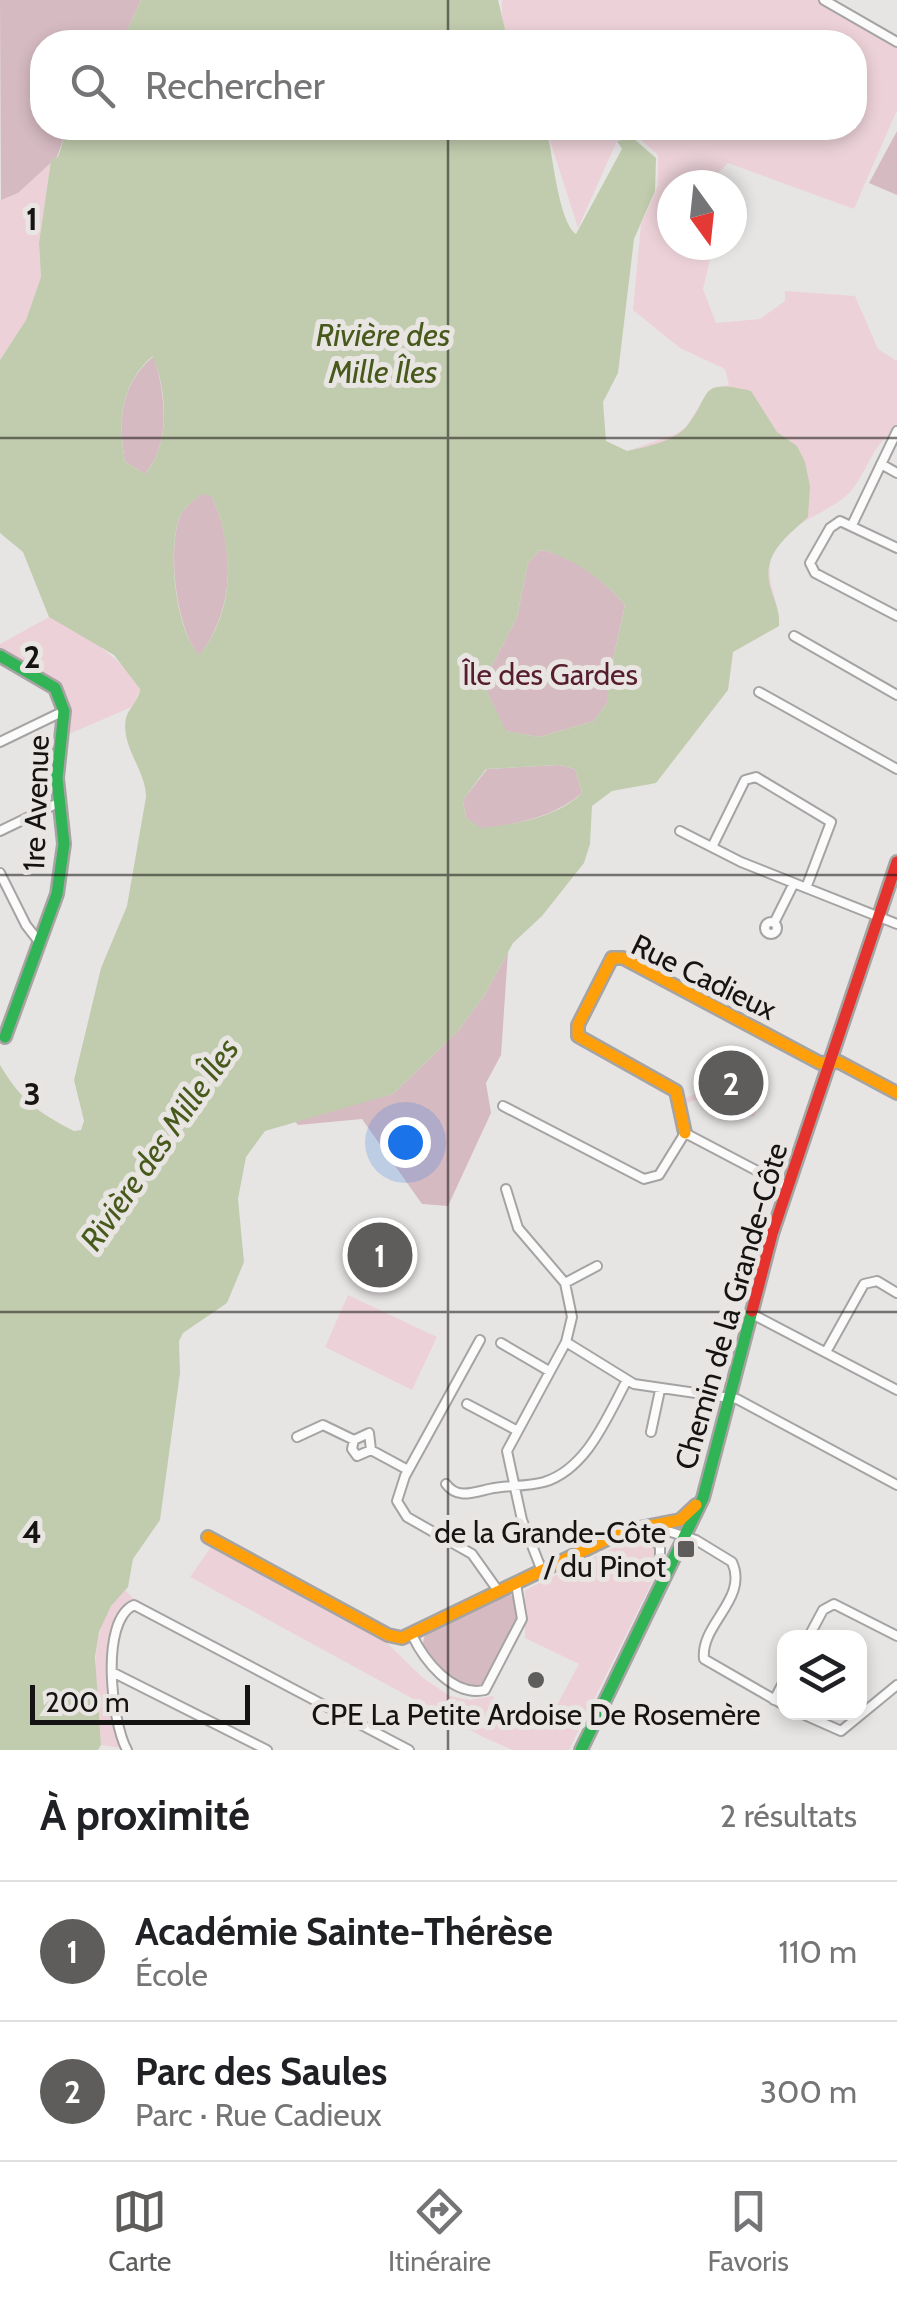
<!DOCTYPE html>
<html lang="fr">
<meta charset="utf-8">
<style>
:root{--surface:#fff;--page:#f6f6f6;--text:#202124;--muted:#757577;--line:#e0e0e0;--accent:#5e5d5c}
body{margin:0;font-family:Cabin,sans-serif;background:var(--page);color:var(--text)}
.controls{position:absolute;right:30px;bottom:30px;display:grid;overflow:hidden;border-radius:20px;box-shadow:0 5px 15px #0003}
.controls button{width:90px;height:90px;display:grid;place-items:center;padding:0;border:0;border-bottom:2px solid var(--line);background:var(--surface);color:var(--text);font:50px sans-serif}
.compass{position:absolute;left:657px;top:170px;width:90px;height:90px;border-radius:50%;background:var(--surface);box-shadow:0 5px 15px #0003;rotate:165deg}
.scale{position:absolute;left:30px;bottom:25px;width:220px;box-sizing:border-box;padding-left:10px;border:5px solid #151413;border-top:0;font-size:28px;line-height:35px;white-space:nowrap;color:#151413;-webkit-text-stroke:8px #e8e5e3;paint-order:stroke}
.you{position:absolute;left:405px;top:1142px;width:35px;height:35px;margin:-25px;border:8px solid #fff;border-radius:50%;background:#1a73e8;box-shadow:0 0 0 15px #1a73e833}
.badge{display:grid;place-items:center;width:65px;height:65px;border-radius:50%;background:var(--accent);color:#fff;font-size:32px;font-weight:700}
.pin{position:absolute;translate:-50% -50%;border:5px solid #fff;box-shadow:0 2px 10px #0006}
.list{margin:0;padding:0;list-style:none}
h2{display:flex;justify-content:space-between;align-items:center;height:130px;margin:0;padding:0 40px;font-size:42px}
h2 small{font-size:32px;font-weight:400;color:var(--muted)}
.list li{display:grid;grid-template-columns:65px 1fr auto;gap:30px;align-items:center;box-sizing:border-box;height:140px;padding:0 40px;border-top:2px solid var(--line)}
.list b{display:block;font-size:38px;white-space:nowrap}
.list p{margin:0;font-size:32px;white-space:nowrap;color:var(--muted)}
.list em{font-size:32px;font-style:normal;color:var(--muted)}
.icon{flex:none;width:55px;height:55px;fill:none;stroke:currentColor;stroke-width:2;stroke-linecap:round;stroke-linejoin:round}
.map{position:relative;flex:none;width:897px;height:1750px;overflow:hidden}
.search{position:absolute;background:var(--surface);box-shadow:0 5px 15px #0003;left:30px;right:30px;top:30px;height:110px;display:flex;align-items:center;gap:25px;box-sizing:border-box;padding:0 35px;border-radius:40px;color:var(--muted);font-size:38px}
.sheet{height:410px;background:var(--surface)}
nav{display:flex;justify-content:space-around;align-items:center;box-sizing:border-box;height:140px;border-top:2px solid var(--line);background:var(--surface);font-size:28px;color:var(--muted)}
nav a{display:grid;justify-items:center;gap:5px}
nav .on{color:var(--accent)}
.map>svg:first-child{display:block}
</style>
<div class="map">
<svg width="897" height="1750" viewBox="0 0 897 1750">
<rect width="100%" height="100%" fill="#e7e5e4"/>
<path fill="#ecd2d8" d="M502,0H822L897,42V110L854,209L728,163L716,175L703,176L698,185H672V245H708L711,255L703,289L716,323L760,319L785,301V291L855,296L878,349L897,361V429C891,435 885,437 880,444C868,459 861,483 846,496C822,517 781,524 771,559C765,582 780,601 779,626L733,652L728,690L606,441L627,451L676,434L687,426L709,390L729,385L725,369L680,348L633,310L641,224L658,186V155L630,130L617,141L578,228L546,128H854V42H508L502,28Z
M51,160L39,243L41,277L26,320L0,360V200L18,193Z
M49,617C84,637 120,653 140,689L134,706L62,737L63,700L0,656V644Z
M716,1051L763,1074L754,1117L712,1096L686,1103L685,1098L695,1094Z
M348,1295L437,1337L412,1390L325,1347Z
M634,1538L655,1546L660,1566L569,1750H512L481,1736L190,1577L213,1544L383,1639L423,1678L450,1696L469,1700L493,1696L499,1707L544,1729L579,1664L525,1638V1590Z
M125,1590L137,1602L122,1608L112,1636L122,1748L101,1745C99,1693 81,1630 125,1590Z"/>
<path fill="#d5bac1" d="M0,0H141L122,42H42V128H67L57,157L18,193L1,200Z
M897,131V195L869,183Z
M154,356C165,393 172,443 145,474L125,462C118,421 120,384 154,356Z
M202,493L212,496C235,549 235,609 199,656C176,628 167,550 180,516C184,507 194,500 202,493Z
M540,550C569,554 607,582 625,605L608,682V702L594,721L539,737L505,731L483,683L517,617L528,563Z
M559,765L575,769L582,793C555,817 517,824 481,829L466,818L463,800L487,769Z
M508,952L501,1055L486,1083L491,1113L448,1206L422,1204L362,1119L298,1125L294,1120L393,1094L457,1032L484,996Z
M716,1051L763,1074L761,1085L743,1069L705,1073Z
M510,1594C533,1614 498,1659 487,1682C463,1696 436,1666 422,1648L425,1633Z"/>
<path fill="#c1ccae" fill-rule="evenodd" d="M141,0H498L508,42H122Z
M67,128H546C553,152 558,221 576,234L622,149L617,141L633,138L656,158L655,191L634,239L618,373L603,402L606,441L627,451C645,447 673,442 686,427C713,395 696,378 751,391L777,432L797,446L805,462L810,486L808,517C787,537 762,553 770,586C774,602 780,608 779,626L733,652L728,690L656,783L612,791L592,806L590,844L584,863L542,916L513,943L484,996L457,1032L393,1094L265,1131L246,1157L238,1199L244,1262L227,1303L183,1333L179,1341L180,1373L160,1520L133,1559L128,1587L111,1606L99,1632L95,1657L101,1745L98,1750H0V1065C21,1100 37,1112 74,1131L81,1130L84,1121L74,1080L101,968L127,906L146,797C146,770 120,746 126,718C129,707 139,701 140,689L114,655L49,617L23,552L0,533V360L26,320L41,277L39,243L51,160L58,157ZM153,356C167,390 171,445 145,474L125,462C118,422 120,384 153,356ZM202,494L212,496C234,547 236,611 199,655C175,629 167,549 180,516C184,507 194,500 202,494ZM540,550C568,554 608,583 625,605L608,682V702L594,721L539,737L506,731L483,683L517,617L528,563ZM559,765L575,769L582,793C556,818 516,824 481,828L466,818L463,800L486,769Z"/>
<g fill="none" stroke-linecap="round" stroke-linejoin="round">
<defs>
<path id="street" d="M824,0L897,42
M881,464L897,473
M852,525L897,431
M897,548L840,521L830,528L810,563L815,573L897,616
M794,636L897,695
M759,692L897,769
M0,742L64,711
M0,831L58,803
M680,831L741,862L897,924
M712,847L745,780L756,777L831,822L806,888
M0,873L26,925L40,943
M765 928a6 6 0 1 1 12 0a6 6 0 1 1-12 0Z
M774,923L794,883
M503,1106L644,1179L659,1175L685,1133L788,1187
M506,1189L518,1228L565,1283L572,1317L566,1342L507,1451L522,1520L542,1571
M565,1283L597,1266
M750,1313L897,1390
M480,1340L405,1476L397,1501L407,1517L472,1554L499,1592
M566,1342L634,1384L737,1399L897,1485
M501,1343L549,1371
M826,1352L864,1284L877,1281L897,1293
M467,1404L516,1430
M651,1432L660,1390
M297,1437L323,1425L354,1440
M354,1440L369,1433L371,1450
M354,1440L352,1449L357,1456L371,1450
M371,1450L408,1470
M446,1484C457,1499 472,1493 489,1489C507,1485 525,1487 544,1482C587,1469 607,1417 627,1380
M655,1527L696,1540L732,1562C749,1599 700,1624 704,1659L784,1705
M631,1535H647L660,1546V1578
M412,1635C424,1660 452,1697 485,1690L522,1619L516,1584
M808,1638L823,1610L834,1604L897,1636
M112,1672L267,1750
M774,1700L784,1681
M798,1712L841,1731L897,1685
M127,1750C112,1723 99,1621 134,1605L409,1750"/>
<path id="fast" d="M0,656L55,688L64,711L57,778L64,844L57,894L5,1037
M581,1750L703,1498L752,1311"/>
<path id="slow" d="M685,1133L676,1091L578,1036V1025L612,958H623L820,1063L839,1062L897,1093
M208,1537L388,1635L402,1638L624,1531L680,1520L696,1505"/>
<path id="jam" d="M752,1311L772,1234L897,862"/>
</defs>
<use href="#street" stroke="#a6a4a3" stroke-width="12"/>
<use href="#fast" stroke="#a6a4a3" stroke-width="16"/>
<use href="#slow" stroke="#a6a4a3" stroke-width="16"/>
<use href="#jam" stroke="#a6a4a3" stroke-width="16"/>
<use href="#street" stroke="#fbfbfb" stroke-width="8"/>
<use href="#fast" stroke="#30b455" stroke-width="11"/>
<use href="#slow" stroke="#ff9f0a" stroke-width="11"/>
<use href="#jam" stroke="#e5322d" stroke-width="11"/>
</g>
<path fill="none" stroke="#151413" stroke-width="2.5" stroke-opacity="0.55" d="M448,0V42M448,128V1750M0,438H897M0,875H897M0,1312H897"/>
<g fill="#5e5d5c" stroke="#e8e5e3" stroke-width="4">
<rect x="676" y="1539" width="20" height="20" rx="5"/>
<circle cx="536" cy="1680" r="10"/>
</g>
<g text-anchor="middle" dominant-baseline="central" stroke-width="10" stroke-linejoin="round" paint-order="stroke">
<g font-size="30" fill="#561c30" stroke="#e8e5e3">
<text x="550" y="674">Île des Gardes</text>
</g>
<g font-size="30" fill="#151413" stroke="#e8e5e3">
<text transform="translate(36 803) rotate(-88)">1re Avenue</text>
<text transform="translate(704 977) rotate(26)">Rue Cadieux</text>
<text transform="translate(731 1306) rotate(-74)">Chemin de la Grande-Côte</text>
</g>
<g font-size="30" fill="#151413" stroke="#e8e5e3" text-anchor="end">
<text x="666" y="1532">de la Grande-Côte<tspan x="666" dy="34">/ du Pinot</tspan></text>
<text x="536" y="1714" text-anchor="middle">CPE La Petite Ardoise De Rosemère</text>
</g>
<g font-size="32" font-style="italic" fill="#47591b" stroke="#e8e5e3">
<text x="383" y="334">Rivière des<tspan x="383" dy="37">Mille Îles</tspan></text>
<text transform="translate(159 1144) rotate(-55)">Rivière des Mille Îles</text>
</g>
</g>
<g font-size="32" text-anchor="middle" font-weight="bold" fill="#151413" stroke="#e8e5e3" stroke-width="10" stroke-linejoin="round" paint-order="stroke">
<text x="32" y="230">1</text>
<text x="32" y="668">2</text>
<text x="32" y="1105">3</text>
<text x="32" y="1543">4</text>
</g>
</svg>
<div class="controls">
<button><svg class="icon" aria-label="layers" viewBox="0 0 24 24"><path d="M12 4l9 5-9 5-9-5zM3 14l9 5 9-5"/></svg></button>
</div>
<svg class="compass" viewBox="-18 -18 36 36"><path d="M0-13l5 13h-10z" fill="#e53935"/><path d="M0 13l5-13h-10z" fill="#757577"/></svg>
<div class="scale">200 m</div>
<div class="you"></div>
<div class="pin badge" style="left:380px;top:1255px">1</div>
<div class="pin badge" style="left:731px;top:1083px">2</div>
<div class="search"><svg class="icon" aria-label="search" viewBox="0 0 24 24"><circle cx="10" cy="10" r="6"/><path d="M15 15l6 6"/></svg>Rechercher</div>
</div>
<section class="sheet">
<h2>À proximité<small>2 résultats</small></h2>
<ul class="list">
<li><span class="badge">1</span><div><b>Académie Sainte-Thérèse</b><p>École</p></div><em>110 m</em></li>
<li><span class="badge">2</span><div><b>Parc des Saules</b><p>Parc · Rue Cadieux</p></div><em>300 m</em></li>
</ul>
</section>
<nav>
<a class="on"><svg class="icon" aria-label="map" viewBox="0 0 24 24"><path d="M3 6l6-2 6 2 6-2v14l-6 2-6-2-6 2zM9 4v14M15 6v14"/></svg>Carte</a>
<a><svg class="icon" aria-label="directions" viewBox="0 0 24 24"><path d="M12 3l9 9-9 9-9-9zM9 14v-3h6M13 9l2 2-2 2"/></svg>Itinéraire</a>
<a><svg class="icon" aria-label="saved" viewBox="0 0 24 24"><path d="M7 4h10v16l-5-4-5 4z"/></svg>Favoris</a>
</nav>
